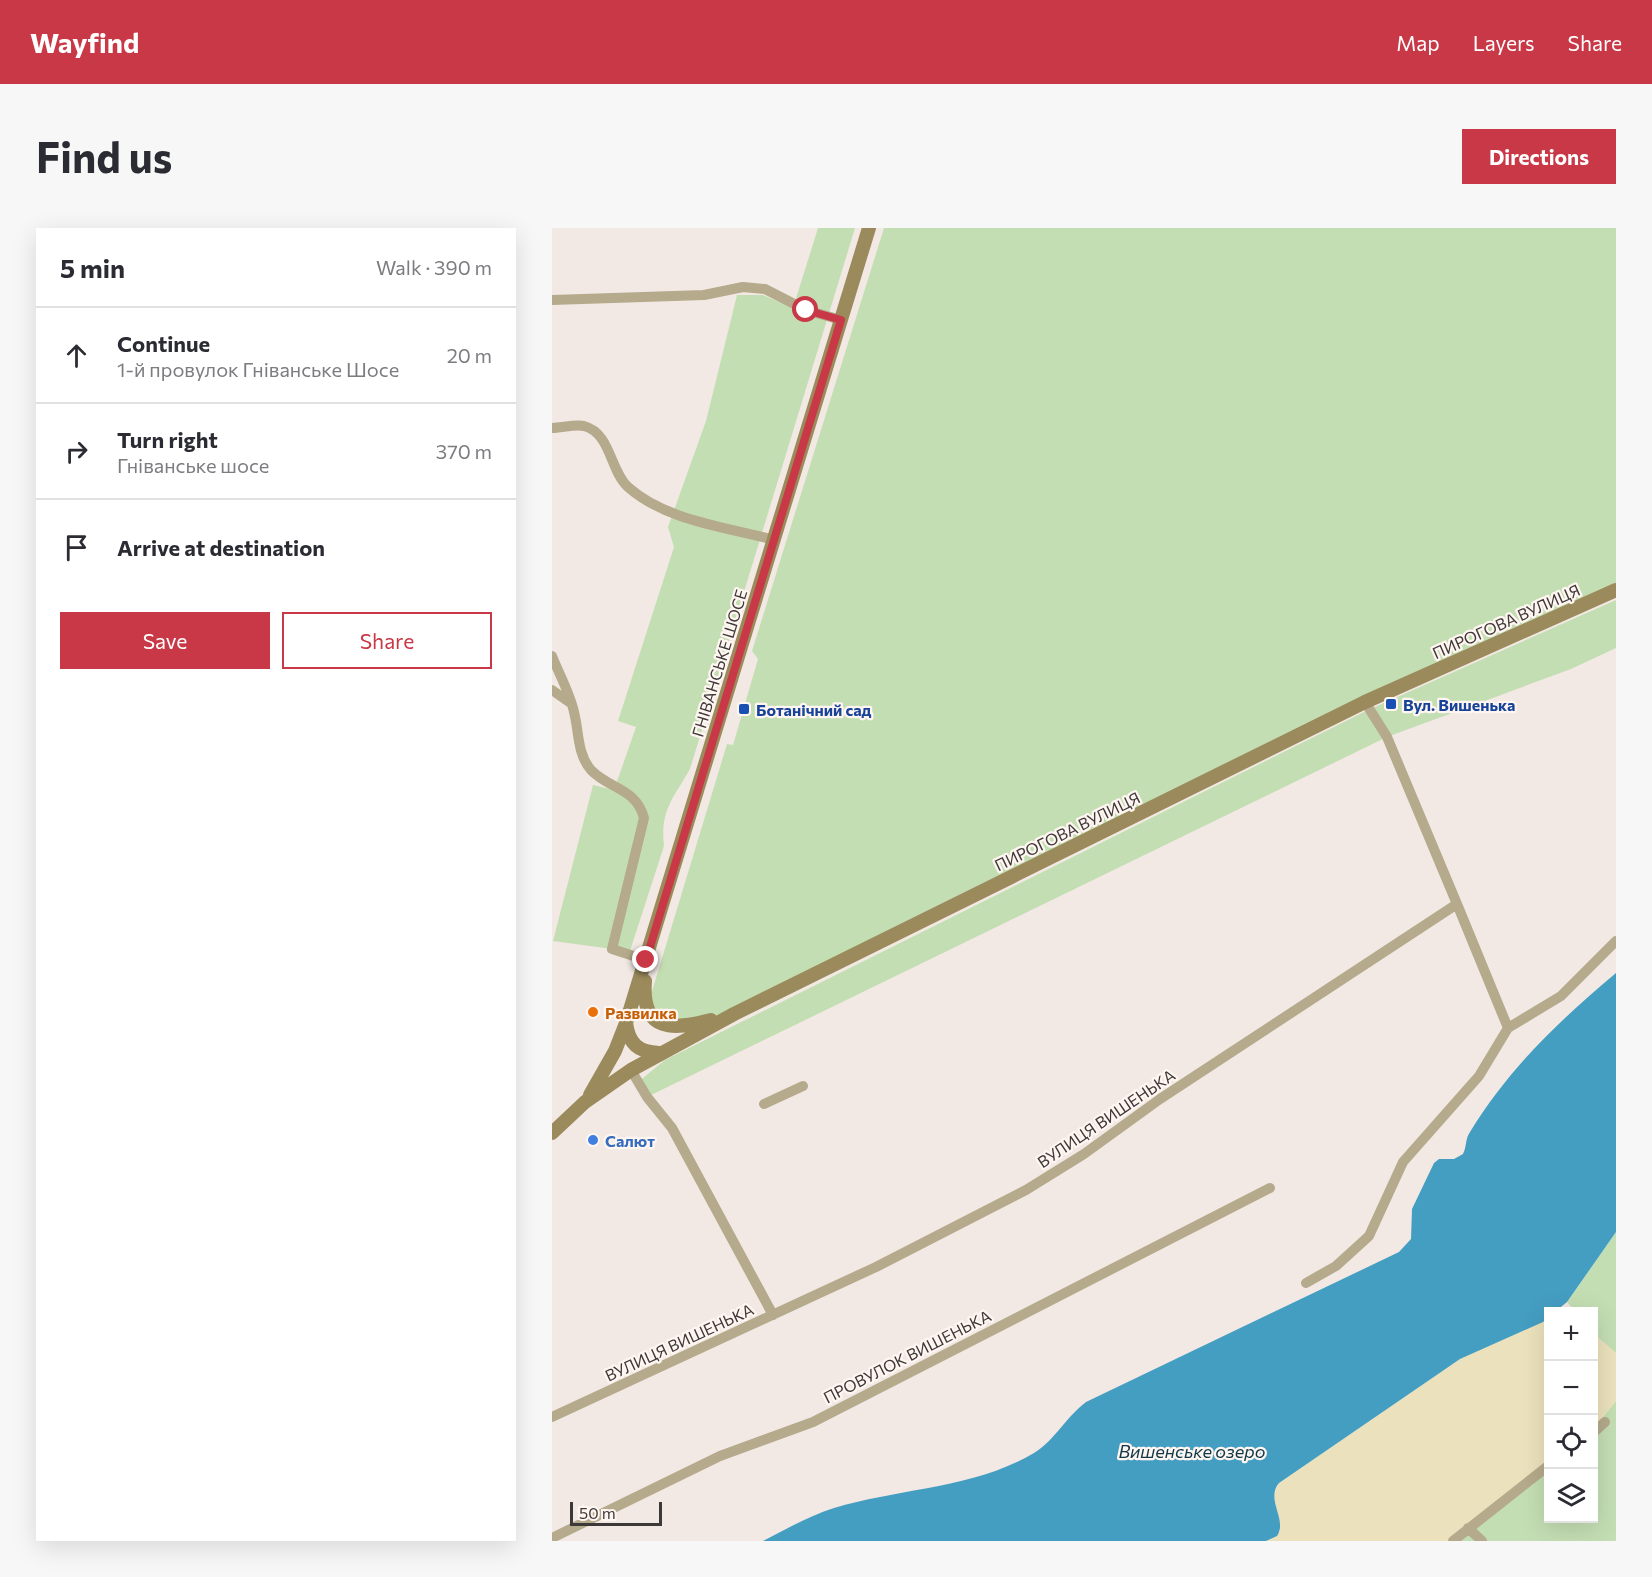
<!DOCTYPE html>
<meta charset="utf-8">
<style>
:root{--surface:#fff;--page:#f7f7f7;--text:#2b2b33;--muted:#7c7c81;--line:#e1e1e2;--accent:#c93846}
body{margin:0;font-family:Commissioner,sans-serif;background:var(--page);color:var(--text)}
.controls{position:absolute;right:18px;bottom:18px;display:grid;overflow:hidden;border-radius:0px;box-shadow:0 6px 24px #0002}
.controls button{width:54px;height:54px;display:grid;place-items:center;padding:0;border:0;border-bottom:2px solid var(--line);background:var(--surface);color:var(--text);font:30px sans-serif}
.scale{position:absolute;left:18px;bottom:15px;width:92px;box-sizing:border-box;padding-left:6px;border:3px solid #3d3938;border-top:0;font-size:16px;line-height:21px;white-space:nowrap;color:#3d3938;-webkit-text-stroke:4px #fff6f2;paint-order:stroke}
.stop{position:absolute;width:18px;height:18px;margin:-14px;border:4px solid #c93846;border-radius:50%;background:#fff}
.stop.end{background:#c93846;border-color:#fff;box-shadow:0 2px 6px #0008}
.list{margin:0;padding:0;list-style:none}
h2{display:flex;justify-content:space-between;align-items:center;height:78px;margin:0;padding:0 24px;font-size:26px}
h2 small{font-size:20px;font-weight:400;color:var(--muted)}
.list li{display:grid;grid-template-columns:39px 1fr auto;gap:18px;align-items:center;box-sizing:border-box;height:96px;padding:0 24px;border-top:2px solid var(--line)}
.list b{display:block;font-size:22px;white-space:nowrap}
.list p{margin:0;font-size:20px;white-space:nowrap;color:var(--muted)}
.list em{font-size:20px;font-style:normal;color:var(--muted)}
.actions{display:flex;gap:12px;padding:18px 24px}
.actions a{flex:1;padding:14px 0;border:2px solid var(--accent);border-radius:0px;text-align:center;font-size:21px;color:var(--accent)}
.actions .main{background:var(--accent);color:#fff}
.icon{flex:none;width:33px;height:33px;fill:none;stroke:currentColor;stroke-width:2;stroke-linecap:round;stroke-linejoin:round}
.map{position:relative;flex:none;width:1064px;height:1313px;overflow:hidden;border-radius:0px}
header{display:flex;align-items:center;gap:36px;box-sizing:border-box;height:84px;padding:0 30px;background:var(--accent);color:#fff}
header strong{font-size:28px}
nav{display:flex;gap:33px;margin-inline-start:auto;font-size:21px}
.intro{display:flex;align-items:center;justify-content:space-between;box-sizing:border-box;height:144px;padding:0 36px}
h1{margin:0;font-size:42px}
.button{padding:15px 27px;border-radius:0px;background:var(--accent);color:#fff;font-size:21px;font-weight:700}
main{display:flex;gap:36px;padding:0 36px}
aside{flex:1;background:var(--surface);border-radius:0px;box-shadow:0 6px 24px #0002}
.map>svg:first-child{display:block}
</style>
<header>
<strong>Wayfind</strong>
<nav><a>Map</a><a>Layers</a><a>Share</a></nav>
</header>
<div class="intro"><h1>Find us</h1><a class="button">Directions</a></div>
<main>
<aside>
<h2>5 min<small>Walk · 390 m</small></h2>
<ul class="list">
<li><svg class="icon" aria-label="ahead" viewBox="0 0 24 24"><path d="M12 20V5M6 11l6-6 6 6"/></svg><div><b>Continue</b><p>1-й провулок Гніванське Шосе</p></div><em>20 m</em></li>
<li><svg class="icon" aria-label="right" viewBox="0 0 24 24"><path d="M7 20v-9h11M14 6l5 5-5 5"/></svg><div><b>Turn right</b><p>Гніванське шосе</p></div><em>370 m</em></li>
<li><svg class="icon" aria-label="arrive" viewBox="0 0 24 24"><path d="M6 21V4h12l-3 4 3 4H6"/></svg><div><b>Arrive at destination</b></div></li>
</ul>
<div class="actions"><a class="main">Save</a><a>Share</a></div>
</aside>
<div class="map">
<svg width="1064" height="1313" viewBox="0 0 1064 1313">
<rect width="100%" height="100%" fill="#f2e9e4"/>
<path fill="#c4deb3" d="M266,0H303L138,541C121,571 108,582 112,618L77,726L60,721L1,713L41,557L62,562L84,499L66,493L122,319L116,299L154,193L185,67H211L241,80Z
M332,0H1064V362L813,474L182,786L108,796L98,770L175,516L181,517L206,431L200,423Z
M1064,372V420L1019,441L835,509L95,869L86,854L113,832L816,482Z
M1064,1004V1125L1042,1106V1084L1023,1083L1015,1074Z
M1064,1173V1313H901L996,1238V1290H1042V1200Z"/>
<path fill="#ebe1bc" d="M996,1090V1238L900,1313H714L728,1303L722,1266L727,1255L908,1131Z
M1042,1106L1064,1125V1173L1042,1200Z"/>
<path fill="#449ec2" d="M1064,745V1004L1015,1074L1004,1083L996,1084V1090L991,1094L908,1131L727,1255C713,1271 736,1292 725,1308L714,1313H211C234,1301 257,1288 282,1280C348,1260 421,1261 482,1225C503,1212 514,1189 534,1174L847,1024L859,1011L860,981L882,935L887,931H902L911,926C915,918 913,911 918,904C959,838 1006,794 1064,745Z"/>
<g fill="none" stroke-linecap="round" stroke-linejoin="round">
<path stroke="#b5aa8b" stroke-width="10" d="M0,72L152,67L191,59L213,61L254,82L289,92
M0,200C9,200 23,196 32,198C59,205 58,243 76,259C114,293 175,299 222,312
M0,428C7,446 18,465 22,484C27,503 25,526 39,542C57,561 84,560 92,590L60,721L94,732
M0,462L17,474
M956,800L1009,768L1064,713
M79,842L95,869L120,900L221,1087
M212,876L251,858
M754,1055L784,1038L817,1008L851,934L927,848L956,800L905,676
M0,1189L324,1039L474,962L532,926L608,871L905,676L835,509L813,474
M1042,1204L1053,1194
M916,1300L930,1313
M0,1310L168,1228L261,1194L718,960
M901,1313L996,1238"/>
<path stroke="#9b8a5b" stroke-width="14" d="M93,753C89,805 121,802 159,792
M74,795C77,816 86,824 107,825
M38,867L63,823L74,795L317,0
M0,905L33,874L79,842L182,786L813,474L1064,362"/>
</g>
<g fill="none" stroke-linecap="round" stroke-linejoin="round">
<path stroke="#c93846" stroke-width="8" d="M94,732L289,92L254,82"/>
</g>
<g fill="#1a4fb4" stroke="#fff6f2" stroke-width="2">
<rect x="833" y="470" width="12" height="12" rx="3"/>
<rect x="186" y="475" width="12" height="12" rx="3"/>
</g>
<circle fill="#e8710a" stroke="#fff6f2" stroke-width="2" cx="41" cy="784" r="6"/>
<circle fill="#3f7fe0" stroke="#fff6f2" stroke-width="2" cx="41" cy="912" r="6"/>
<g text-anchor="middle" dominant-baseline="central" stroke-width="4.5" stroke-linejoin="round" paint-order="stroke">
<g font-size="16" fill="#3d3938" stroke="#fff6f2">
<text transform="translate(954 393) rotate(-24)">ПИРОГОВА ВУЛИЦЯ</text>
<text transform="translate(167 435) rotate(-73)">ГНІВАНСЬКЕ ШОСЕ</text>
<text transform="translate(515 603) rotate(-26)">ПИРОГОВА ВУЛИЦЯ</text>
<text transform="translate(554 890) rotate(-34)">ВУЛИЦЯ ВИШЕНЬКА</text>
<text transform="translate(127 1114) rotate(-25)">ВУЛИЦЯ ВИШЕНЬКА</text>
<text transform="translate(355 1128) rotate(-27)">ПРОВУЛОК ВИШЕНЬКА</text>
</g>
<g font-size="16" font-weight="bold" fill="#164399" stroke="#fff6f2" text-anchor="start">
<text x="851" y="476">Вул. Вишенька</text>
<text x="204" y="481">Ботанічний сад</text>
</g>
<g font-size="16" font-weight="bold" fill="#c56008" stroke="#fff6f2" text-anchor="start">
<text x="53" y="784">Развилка</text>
</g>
<g font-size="16" font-weight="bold" fill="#366cbe" stroke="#fff6f2" text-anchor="start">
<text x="53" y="912">Салют</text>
</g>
<g font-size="18" font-style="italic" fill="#103848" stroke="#fff6f2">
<text x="640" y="1223">Вишенське озеро</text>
</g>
</g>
</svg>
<div class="controls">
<button>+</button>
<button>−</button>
<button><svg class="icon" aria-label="locate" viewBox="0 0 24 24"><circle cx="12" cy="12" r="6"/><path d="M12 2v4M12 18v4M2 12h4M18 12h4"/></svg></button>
<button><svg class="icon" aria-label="layers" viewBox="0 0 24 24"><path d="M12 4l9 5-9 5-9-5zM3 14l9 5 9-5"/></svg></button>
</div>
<div class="scale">50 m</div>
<div class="stop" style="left:254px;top:82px"></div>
<div class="stop end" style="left:94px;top:732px"></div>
</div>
</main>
